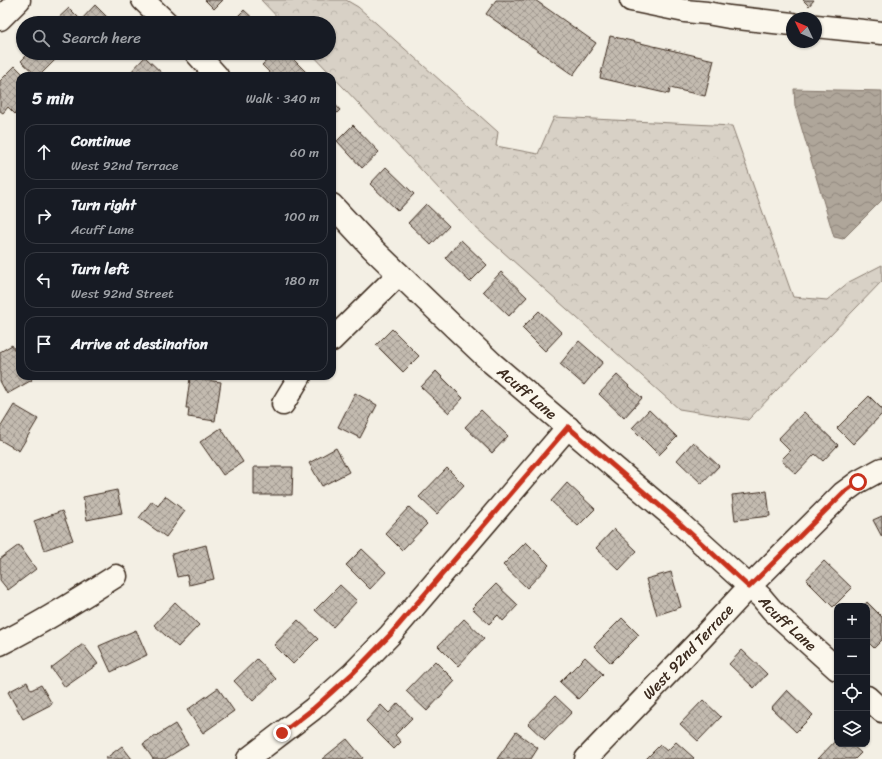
<!DOCTYPE html>
<meta charset="utf-8">
<style>
:root{--surface:#171b24;--page:#242831;--text:#f1f3f6;--muted:#9ea1a6;--line:#363941}
body{margin:0;font-family:Sriracha,sans-serif;background:var(--page);color:var(--text)}
.controls{position:absolute;right:12px;bottom:12px;display:grid;overflow:hidden;border-radius:8px;box-shadow:0 1px 3px #0004}
.controls button{width:36px;height:36px;display:grid;place-items:center;padding:0;border:0;border-bottom:1px solid var(--line);background:var(--surface);color:var(--text);font:20px sans-serif}
.compass{position:absolute;left:786px;top:12px;width:36px;height:36px;border-radius:50%;background:var(--surface);box-shadow:0 1px 3px #0004;rotate:314deg}
.stop{position:absolute;width:12px;height:12px;margin:-9px;border:3px solid #c8321e;border-radius:50%;background:#fff}
.stop.end{background:#c8321e;border-color:#fff;box-shadow:0 1px 4px #0008}
.list{margin:0;padding:0;list-style:none}
h2{display:flex;justify-content:space-between;align-items:center;height:52px;margin:0;padding:0 16px;font-size:17px}
h2 small{font-size:13px;font-weight:400;color:var(--muted)}
.list li{display:grid;grid-template-columns:26px 1fr auto;gap:12px;align-items:center;box-sizing:border-box;height:56px;margin:0 8px 8px;padding:0 8px;border:1px solid var(--line);border-radius:12px}
.list b{display:block;font-size:15px;white-space:nowrap}
.list p{margin:0;font-size:13px;white-space:nowrap;color:var(--muted)}
.list em{font-size:13px;font-style:normal;color:var(--muted)}
.icon{flex:none;width:22px;height:22px;fill:none;stroke:currentColor;stroke-width:2;stroke-linecap:round;stroke-linejoin:round}
.map{position:relative;flex:none;width:882px;height:759px;overflow:hidden}
.search{position:absolute;background:var(--surface);box-shadow:0 1px 3px #0004;left:16px;top:16px;width:320px;height:44px;display:flex;align-items:center;gap:10px;box-sizing:border-box;padding:0 14px;border-radius:22px;color:var(--muted);font-size:15px}
.panel{position:absolute;background:var(--surface);box-shadow:0 1px 3px #0004;left:16px;top:72px;width:320px;height:308px;border-radius:12px}
.map>svg:first-child{display:block}
</style>
<div class="map">
<svg width="882" height="759" viewBox="0 0 882 759">
<defs>
<pattern id="forest-crowns" width="20" height="18" patternUnits="userSpaceOnUse"><rect width="20" height="18" fill="#d8d1c6"/><path d="M2 6a3 3 0 1 1 6 0M12 15a3 3 0 1 1 6 0" fill="none" stroke="#bab4aa"/></pattern>
<pattern id="water-waves" width="16" height="10" patternUnits="userSpaceOnUse"><rect width="16" height="10" fill="#afa69a"/><path d="M0 5q4-4 8 0t8 0" fill="none" stroke="#90877d"/></pattern>
<pattern id="building-cross-hatch" width="8" height="8" patternUnits="userSpaceOnUse"><rect width="8" height="8" fill="#c3bbb0"/><path d="M0 0l8 8M0 8l8-8" fill="none" stroke="#a0988f"/></pattern>
</defs>
<rect width="100%" height="100%" fill="#f3efe4"/>
<filter id="ink" filterUnits="userSpaceOnUse"><feTurbulence type="fractalNoise" baseFrequency=".025" numOctaves="2"/><feDisplacementMap in="SourceGraphic" scale="8" xChannelSelector="R" yChannelSelector="G"/><feConvolveMatrix kernelMatrix="1 2 1 2 8 2 1 2 1" color-interpolation-filters="sRGB"/></filter>
<g filter="url(#ink)">
<path fill="url(#forest-crowns)" stroke="#8a7e72" d="M261,0H346L358,7L498,132L496,146L538,154L554,117L732,126L793,297L827,300L849,282L882,265V281L748,420L679,409L474,226L311,53H329V23H283Z"/>
<path fill="url(#water-waves)" stroke="#817468" d="M794,89L882,91V200L843,239L834,237L795,106Z"/>
<path fill="url(#building-cross-hatch)" stroke="#3b2a1e" d="M205,0H223L214,9Z
M496,0H535L596,43L573,75L486,14Z
M803,0H814L809,6Z
M95,5L112,22L110,23L54,22L69,8L81,20Z
M244,10L258,23H231Z
M610,36L714,60L705,96L670,88L669,94L600,78Z
M29,53H62L39,76H37L21,61Z
M274,53H287L307,73L304,76H273L262,65Z
M145,57L165,76H127Z
M15,66L25,76H20V109L15,114L8,107L3,113L0,111V81Z
M332,101L340,110L332,118Z
M353,125L379,152L362,168L337,141Z
M386,167L414,194L398,211L370,184Z
M426,204L449,226L431,245L408,223Z
M461,240L487,265L470,282L445,258Z
M501,272L527,297L509,316L483,291Z
M539,311L562,333L545,351L522,328Z
M392,329L419,356L403,372L376,345Z
M579,341L603,362L584,385L560,364Z
M12,345L20,360V376H29L32,380L7,394L0,381V352Z
M436,371L463,398L449,413L421,387Z
M617,375L642,398L624,418L599,394Z
M190,378L221,382L215,421L188,417L189,408H186Z
M355,393L377,405L360,438L338,427Z
M869,396L882,409V414L853,444L837,428Z
M14,405L38,419L19,451L0,440V428Z
M481,410L508,436L492,453L465,427Z
M649,410L677,437L659,455L632,428Z
M804,412L838,445L823,461L815,454L796,474L781,460L790,451L778,439Z
M221,428L243,462L223,475L200,442Z
M693,442L719,466L702,484L677,460Z
M336,448L349,472L322,486L309,463Z
M254,467H293L292,495H254Z
M447,468L464,485L437,514L419,497Z
M567,483L595,509L578,526L551,501Z
M117,490L122,513L87,520L83,497Z
M767,491L770,516L735,520L732,495Z
M165,496L185,511L166,537L139,518L152,501L158,506Z
M409,507L427,524L402,550L385,533Z
M62,511L73,540L44,550L34,521Z
M882,516V537L873,520Z
M614,529L637,551L619,570L596,548Z
M526,542L549,565L527,588L503,565Z
M19,545L36,569L8,590L0,580V559Z
M206,545L214,579L189,585L187,575L177,577L172,554Z
M362,549L386,572L370,589L346,565Z
M824,561L852,588L833,607L806,580Z
M671,572L681,607L657,615L646,579Z
M496,584L518,605L503,621L498,615L489,624L472,608Z
M340,585L357,601L333,627L315,610Z
M175,602L199,625L178,647L154,625Z
M867,602L882,617V640L874,648L867,641V606H864Z
M622,618L639,635L611,663L594,646Z
M464,619L484,638L458,666L438,646Z
M298,620L318,639L293,664L274,645Z
M136,630L147,655L111,672L99,646Z
M83,644L98,664L65,687L51,668Z
M742,650L767,674L754,688L729,664Z
M585,657L603,674L578,699L560,682Z
M257,659L276,679L253,701L234,681Z
M435,661L455,681L427,711L406,691Z
M27,682L31,690L41,685L52,704L23,719L8,692Z
M218,688L234,711L203,733L187,710Z
M787,690L813,715L796,732L771,708Z
M555,696L572,712L545,740L528,724Z
M703,700L721,717L698,741L680,724Z
M398,703L412,718L395,735L401,742L394,749L366,721L381,705L389,713Z
M175,724L188,745L165,759H153L143,744Z
M516,732L538,748L531,759H497Z
M347,739L363,758L361,759H322Z
M837,739V744H851L861,753L855,759H818Z
M676,742L694,758L693,759H646L660,745L667,751Z
M122,746L132,759H105Z"/>
<g fill="none" stroke-linecap="round" stroke-linejoin="round">
<defs>
<g id="minor">
<path d="M143,0L167,23"/>
<path d="M631,0L685,11L707,13L729,17L792,24"/>
<path d="M0,19L19,0"/>
<path d="M816,26L882,33"/>
<path d="M196,53L217,76"/>
<path id="s1" d="M332,205L372,248L453,326L492,363L674,518L761,597L772,610L837,669"/>
<path d="M332,340L399,274"/>
<path d="M283,404L300,376"/>
<path d="M0,644C40,624 78,600 116,576"/>
<path d="M867,697L882,711"/>
<path d="M248,759L313,709L353,673L390,635L568,427"/>
<path id="s2" d="M586,759L698,642L749,587L843,493L858,482L882,469"/>
</g>
</defs>
<use href="#minor" stroke="#3b2a1e" stroke-width="25"/>
<use href="#minor" stroke="#fbf7ec" stroke-width="22"/>
</g>
</g>
<g fill="none" stroke-linecap="round" stroke-linejoin="round" filter="url(#ink)">
<path stroke="#c8321e" stroke-width="5" d="M282,733L313,709L353,673L390,635L568,427L674,518L749,587L843,493L858,482"/>
</g>
<g text-anchor="middle" dominant-baseline="central" stroke-width="3" stroke-linejoin="round" paint-order="stroke">
<g font-size="15" fill="#3b2a1e" stroke="#fbf7ec">
<text stroke="none"><textPath href="#s1" startOffset="271">Acuff Lane</textPath></text>
<text stroke="none"><textPath href="#s1" startOffset="619">Acuff Lane</textPath></text>
<text stroke="none"><textPath href="#s2" startOffset="148">West 92nd Terrace</textPath></text>
</g>
</g>
</svg>
<div class="controls">
<button>+</button>
<button>−</button>
<button><svg class="icon" aria-label="locate" viewBox="0 0 24 24"><circle cx="12" cy="12" r="6"/><path d="M12 2v4M12 18v4M2 12h4M18 12h4"/></svg></button>
<button><svg class="icon" aria-label="layers" viewBox="0 0 24 24"><path d="M12 4l9 5-9 5-9-5zM3 14l9 5 9-5"/></svg></button>
</div>
<svg class="compass" viewBox="-18 -18 36 36"><path d="M0-13l5 13h-10z" fill="#e53935"/><path d="M0 13l5-13h-10z" fill="#9ea1a6"/></svg>
<div class="stop" style="left:858px;top:482px"></div>
<div class="stop end" style="left:282px;top:733px"></div>
<div class="search"><svg class="icon" aria-label="search" viewBox="0 0 24 24"><circle cx="10" cy="10" r="6"/><path d="M15 15l6 6"/></svg>Search here</div>
<section class="panel">
<h2>5 min<small>Walk · 340 m</small></h2>
<ul class="list">
<li><svg class="icon" aria-label="ahead" viewBox="0 0 24 24"><path d="M12 20V5M6 11l6-6 6 6"/></svg><div><b>Continue</b><p>West 92nd Terrace</p></div><em>60 m</em></li>
<li><svg class="icon" aria-label="right" viewBox="0 0 24 24"><path d="M7 20v-9h11M14 6l5 5-5 5"/></svg><div><b>Turn right</b><p>Acuff Lane</p></div><em>100 m</em></li>
<li><svg class="icon" aria-label="left" viewBox="0 0 24 24"><path d="M17 20v-9H6M10 6l-5 5 5 5"/></svg><div><b>Turn left</b><p>West 92nd Street</p></div><em>180 m</em></li>
<li><svg class="icon" aria-label="arrive" viewBox="0 0 24 24"><path d="M6 21V4h12l-3 4 3 4H6"/></svg><div><b>Arrive at destination</b></div></li>
</ul>
</section>
</div>
